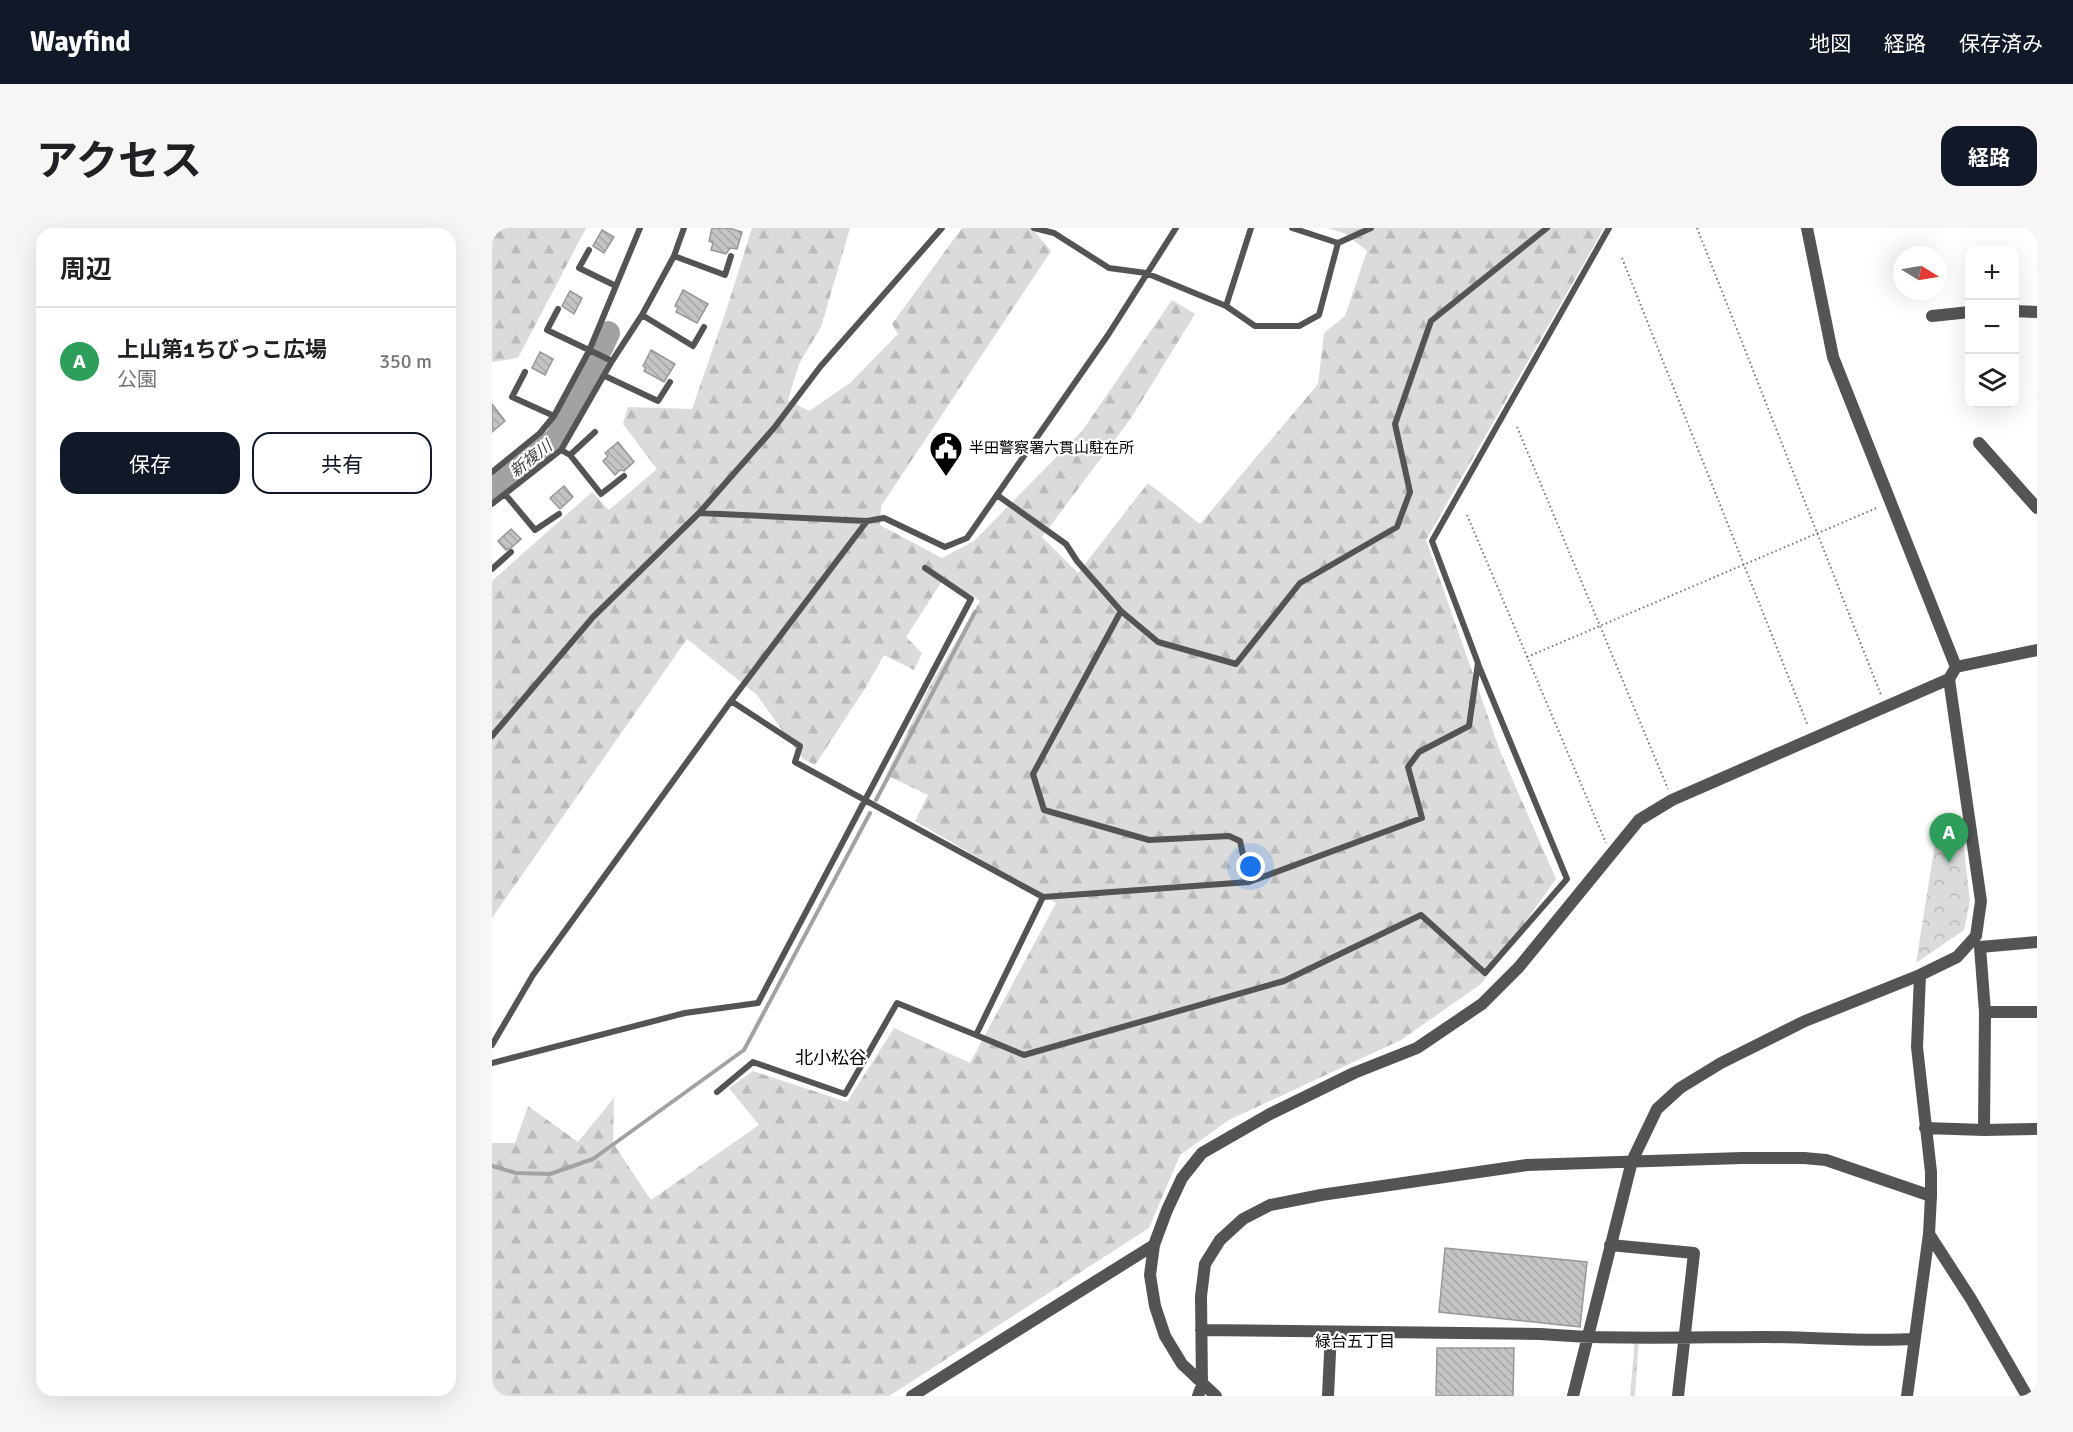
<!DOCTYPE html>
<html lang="ja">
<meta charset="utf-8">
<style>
:root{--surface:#fff;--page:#f6f6f6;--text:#202124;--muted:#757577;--line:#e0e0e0;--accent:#111827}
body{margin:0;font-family:Signika,"Noto Sans JP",sans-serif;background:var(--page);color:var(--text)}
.controls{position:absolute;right:18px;top:18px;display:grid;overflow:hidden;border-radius:12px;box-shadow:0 6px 24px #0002}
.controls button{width:54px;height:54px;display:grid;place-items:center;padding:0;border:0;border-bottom:2px solid var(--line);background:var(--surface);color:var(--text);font:30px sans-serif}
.compass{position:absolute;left:1401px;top:18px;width:54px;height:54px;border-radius:50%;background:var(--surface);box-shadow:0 6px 24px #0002;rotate:101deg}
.you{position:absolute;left:759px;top:639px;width:21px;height:21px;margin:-15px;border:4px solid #fff;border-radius:50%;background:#1a73e8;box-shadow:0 0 0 9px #1a73e833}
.badge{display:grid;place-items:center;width:39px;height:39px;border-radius:50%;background:var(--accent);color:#fff;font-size:20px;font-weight:700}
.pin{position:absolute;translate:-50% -50px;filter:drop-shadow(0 2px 3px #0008)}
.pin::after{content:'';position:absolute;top:32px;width:21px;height:18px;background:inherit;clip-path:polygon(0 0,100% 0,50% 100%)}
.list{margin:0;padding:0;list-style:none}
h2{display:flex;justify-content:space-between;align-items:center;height:78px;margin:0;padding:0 24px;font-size:26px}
h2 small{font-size:20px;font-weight:400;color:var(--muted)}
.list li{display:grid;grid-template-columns:39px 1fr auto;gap:18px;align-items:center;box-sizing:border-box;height:108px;padding:0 24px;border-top:2px solid var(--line)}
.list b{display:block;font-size:22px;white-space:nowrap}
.list p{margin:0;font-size:20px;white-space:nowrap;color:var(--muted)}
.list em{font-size:20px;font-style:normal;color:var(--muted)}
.actions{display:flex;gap:12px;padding:18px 24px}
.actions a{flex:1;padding:14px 0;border:2px solid var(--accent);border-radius:18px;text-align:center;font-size:21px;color:var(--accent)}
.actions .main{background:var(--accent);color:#fff}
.icon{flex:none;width:33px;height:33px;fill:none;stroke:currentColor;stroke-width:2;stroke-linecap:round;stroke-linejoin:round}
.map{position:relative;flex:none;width:1545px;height:1168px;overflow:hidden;border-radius:18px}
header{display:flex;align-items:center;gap:36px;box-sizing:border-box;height:84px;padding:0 30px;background:var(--accent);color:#fff}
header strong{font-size:28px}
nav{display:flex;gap:33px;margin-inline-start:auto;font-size:21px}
.intro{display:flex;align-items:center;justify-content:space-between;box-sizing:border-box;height:144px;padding:0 36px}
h1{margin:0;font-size:42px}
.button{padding:15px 27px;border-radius:18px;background:var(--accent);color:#fff;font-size:21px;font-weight:700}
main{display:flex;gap:36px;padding:0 36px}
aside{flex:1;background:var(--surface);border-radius:18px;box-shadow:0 6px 24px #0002}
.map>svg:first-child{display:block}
</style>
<header>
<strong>Wayfind</strong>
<nav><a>地図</a><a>経路</a><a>保存済み</a></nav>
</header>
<div class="intro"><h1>アクセス</h1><a class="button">経路</a></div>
<main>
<aside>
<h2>周辺<small></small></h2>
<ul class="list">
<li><span class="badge" style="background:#2e9e5b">A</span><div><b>上山第1ちびっこ広場</b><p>公園</p></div><em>350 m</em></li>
</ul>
<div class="actions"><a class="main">保存</a><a>共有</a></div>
</aside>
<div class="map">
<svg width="1545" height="1168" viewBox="0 0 1545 1168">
<defs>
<pattern id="forest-firs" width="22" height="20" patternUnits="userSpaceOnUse" patternTransform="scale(1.5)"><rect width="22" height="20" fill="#dbdbdb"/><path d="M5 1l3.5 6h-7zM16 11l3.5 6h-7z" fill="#bababa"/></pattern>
<pattern id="park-crowns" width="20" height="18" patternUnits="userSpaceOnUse" patternTransform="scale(1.5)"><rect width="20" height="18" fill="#dbdbdb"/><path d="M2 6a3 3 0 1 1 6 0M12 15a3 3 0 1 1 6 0" fill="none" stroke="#bababa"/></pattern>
<pattern id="building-back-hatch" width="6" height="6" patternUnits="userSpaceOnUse" patternTransform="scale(1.5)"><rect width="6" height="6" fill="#c4c4c4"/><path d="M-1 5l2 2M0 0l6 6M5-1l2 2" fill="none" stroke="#a7a7a7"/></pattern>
</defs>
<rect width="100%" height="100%" fill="#fff"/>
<path fill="url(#forest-firs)" d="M0,0H94L26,130L0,134Z
M260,0H358L329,99L307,136L296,172L317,183L358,155L406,106L400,96L470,0H546L543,4L559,23L389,278L388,297L450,330L482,313L590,203L680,72L703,86L639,190L550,309L586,345L656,255L708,296L826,156L832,105L853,88L875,23L854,6L836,0H1112L934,312L1008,523L1064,651L989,756L909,812L737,892L688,927L657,1000L397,1168H0V915H23L36,878L86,914L122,870L121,915L159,972L267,897L237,860L261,843L355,874L402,800L478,835L564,675L423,593L436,567L394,547L440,454L488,373L452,350L414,409L430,425L422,442L392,427L374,459L323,537L311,531L265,467L195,411L0,690V353L100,264L117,282L165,241L131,196L136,179L200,181L235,80Z"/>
<path fill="url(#park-crowns)" d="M1468,588L1478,673L1472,702L1424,735L1446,597Z
M1143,1110H1147L1143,1168H1138Z"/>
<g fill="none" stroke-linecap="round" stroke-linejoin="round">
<path stroke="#a2a2a2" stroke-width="4" d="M384,572L483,384
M0,938L24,945L58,946L101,931L252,822L378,585"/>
<path stroke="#a2a2a2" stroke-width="24" d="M109,120L116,105
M0,261L65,210L104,131"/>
</g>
<path fill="url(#building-back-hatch)" stroke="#989898" stroke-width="1.5" d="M220,0H237L250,4L245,21L238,20L234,26L219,22L221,15L217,13Z
M110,2L122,9L112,25L101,18Z
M191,62L216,76L205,95L184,84L186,80L183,78Z
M78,63L90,70L82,86L70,78Z
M159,122L183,136L172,154L152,143L154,140L151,138Z
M48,124L61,131L53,147L40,140Z
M0,176L13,193L0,204Z
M126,214L142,234L132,243L128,242L123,247L111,233L116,228L113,225Z
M72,258L81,269L68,281L58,270Z
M19,301L29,311L20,319L14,322L6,313Z
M953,1020L1095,1034L1088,1099L947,1084Z
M945,1120H1022L1021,1168H944Z"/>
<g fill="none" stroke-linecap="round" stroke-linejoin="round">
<path stroke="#767676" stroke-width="2" stroke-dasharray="1.5 3" stroke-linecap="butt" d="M1205,0L1389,467
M1130,30L1316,498
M1025,199L1176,561
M975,287L1114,615
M1035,429L1387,279"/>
<path stroke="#545454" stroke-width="6" d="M542,0L562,5L617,40L654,45L734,78L763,98H807L827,87L846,15L879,0
M800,0L846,15
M97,22L87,40L124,58
M182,28L233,47L239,28
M734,78L759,0
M66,81L55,102L120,133
M150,87L201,118L212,99
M33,144L20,169L62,188
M113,148L166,173L178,154
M69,222L78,227L109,266L132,248
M78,227L103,204
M0,244L48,205L62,188L97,123L148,0
M13,266L43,302L67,286
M505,267L574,316L585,333L629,383L666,414L744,436L808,355L905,299L918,264L903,196L939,93L1055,0
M0,276L69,222L120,133L150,87L182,28L192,0
M207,285L375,293
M0,341L19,324
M629,383L541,546L552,582L657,612L737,608L748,613L757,654
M239,473L308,518L303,534L551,669L757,654L930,590L916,539L927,524L977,498L986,435L940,313L1117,0
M0,508L101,389L207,285L282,200L328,139L450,0
M484,807L532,827L792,753L929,687L993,745L1075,651L986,436
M0,817L41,747L239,473L375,293L392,290L453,319L475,310L616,107L684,0
M0,835L193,785L266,775L479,371L433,340
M225,864L261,834L353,866L405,775L484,807L551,669"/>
<path stroke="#545454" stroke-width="12" d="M1315,0L1341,129L1464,439
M1522,83L1545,84
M1440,88L1478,84
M1487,215L1545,280
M1493,784H1545
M1433,900L1492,902L1545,901
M1492,902L1493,784L1488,719L1545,714
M1437,1006L1479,1071L1535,1168
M1118,1017L1202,1025L1186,1168
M709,1102L1048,1106C1123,1112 1199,1109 1274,1109C1324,1109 1372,1114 1422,1111
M420,1168L662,1017
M706,1168L710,1157L709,1068L713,1036L728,1012L751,991L778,977L829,967L1035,937L1250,930H1312L1334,932L1439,968
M724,1168L690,1136L673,1108L663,1078L658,1047L662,1017L675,982L690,950L710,925L778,886L862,845L925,820L990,776L1027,739L1147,592L1180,572L1457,451L1464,439L1545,422
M836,1168L839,1104
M1081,1168L1140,933L1165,881L1188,860L1229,835L1313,793L1428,747L1465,729L1484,708L1489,673L1457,451
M1415,1168L1437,1006L1439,968V944L1425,819L1428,747"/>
</g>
<defs>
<symbol id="civic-pin" viewBox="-11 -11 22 30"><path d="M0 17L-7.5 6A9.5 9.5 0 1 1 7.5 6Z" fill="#000" stroke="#fff"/><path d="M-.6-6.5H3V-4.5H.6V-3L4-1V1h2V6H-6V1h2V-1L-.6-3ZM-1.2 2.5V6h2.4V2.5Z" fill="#fff"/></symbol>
</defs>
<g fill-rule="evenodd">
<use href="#civic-pin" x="435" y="201" width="38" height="52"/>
</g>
<g text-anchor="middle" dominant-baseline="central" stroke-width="4.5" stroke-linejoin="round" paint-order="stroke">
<g font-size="15" fill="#000" stroke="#fff" text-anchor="start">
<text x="477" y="220">半田警察署六貫山駐在所</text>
</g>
<g font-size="16" font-style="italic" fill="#434343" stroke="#fff">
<text transform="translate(39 231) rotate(-38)">新複川</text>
</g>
<g font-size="16" fill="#000" stroke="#fff">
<text x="863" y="1114">緑台五丁目</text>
</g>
<g font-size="18" fill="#000" stroke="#fff">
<text x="339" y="830">北小松谷</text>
</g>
</g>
</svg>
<div class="controls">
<button>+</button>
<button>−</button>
<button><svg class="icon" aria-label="layers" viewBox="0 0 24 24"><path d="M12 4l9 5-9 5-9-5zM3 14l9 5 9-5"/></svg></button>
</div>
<svg class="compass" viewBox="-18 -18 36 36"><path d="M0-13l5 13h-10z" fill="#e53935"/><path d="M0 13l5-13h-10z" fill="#757577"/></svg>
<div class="you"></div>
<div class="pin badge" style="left:1457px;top:635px;background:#2e9e5b">A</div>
</div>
</main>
